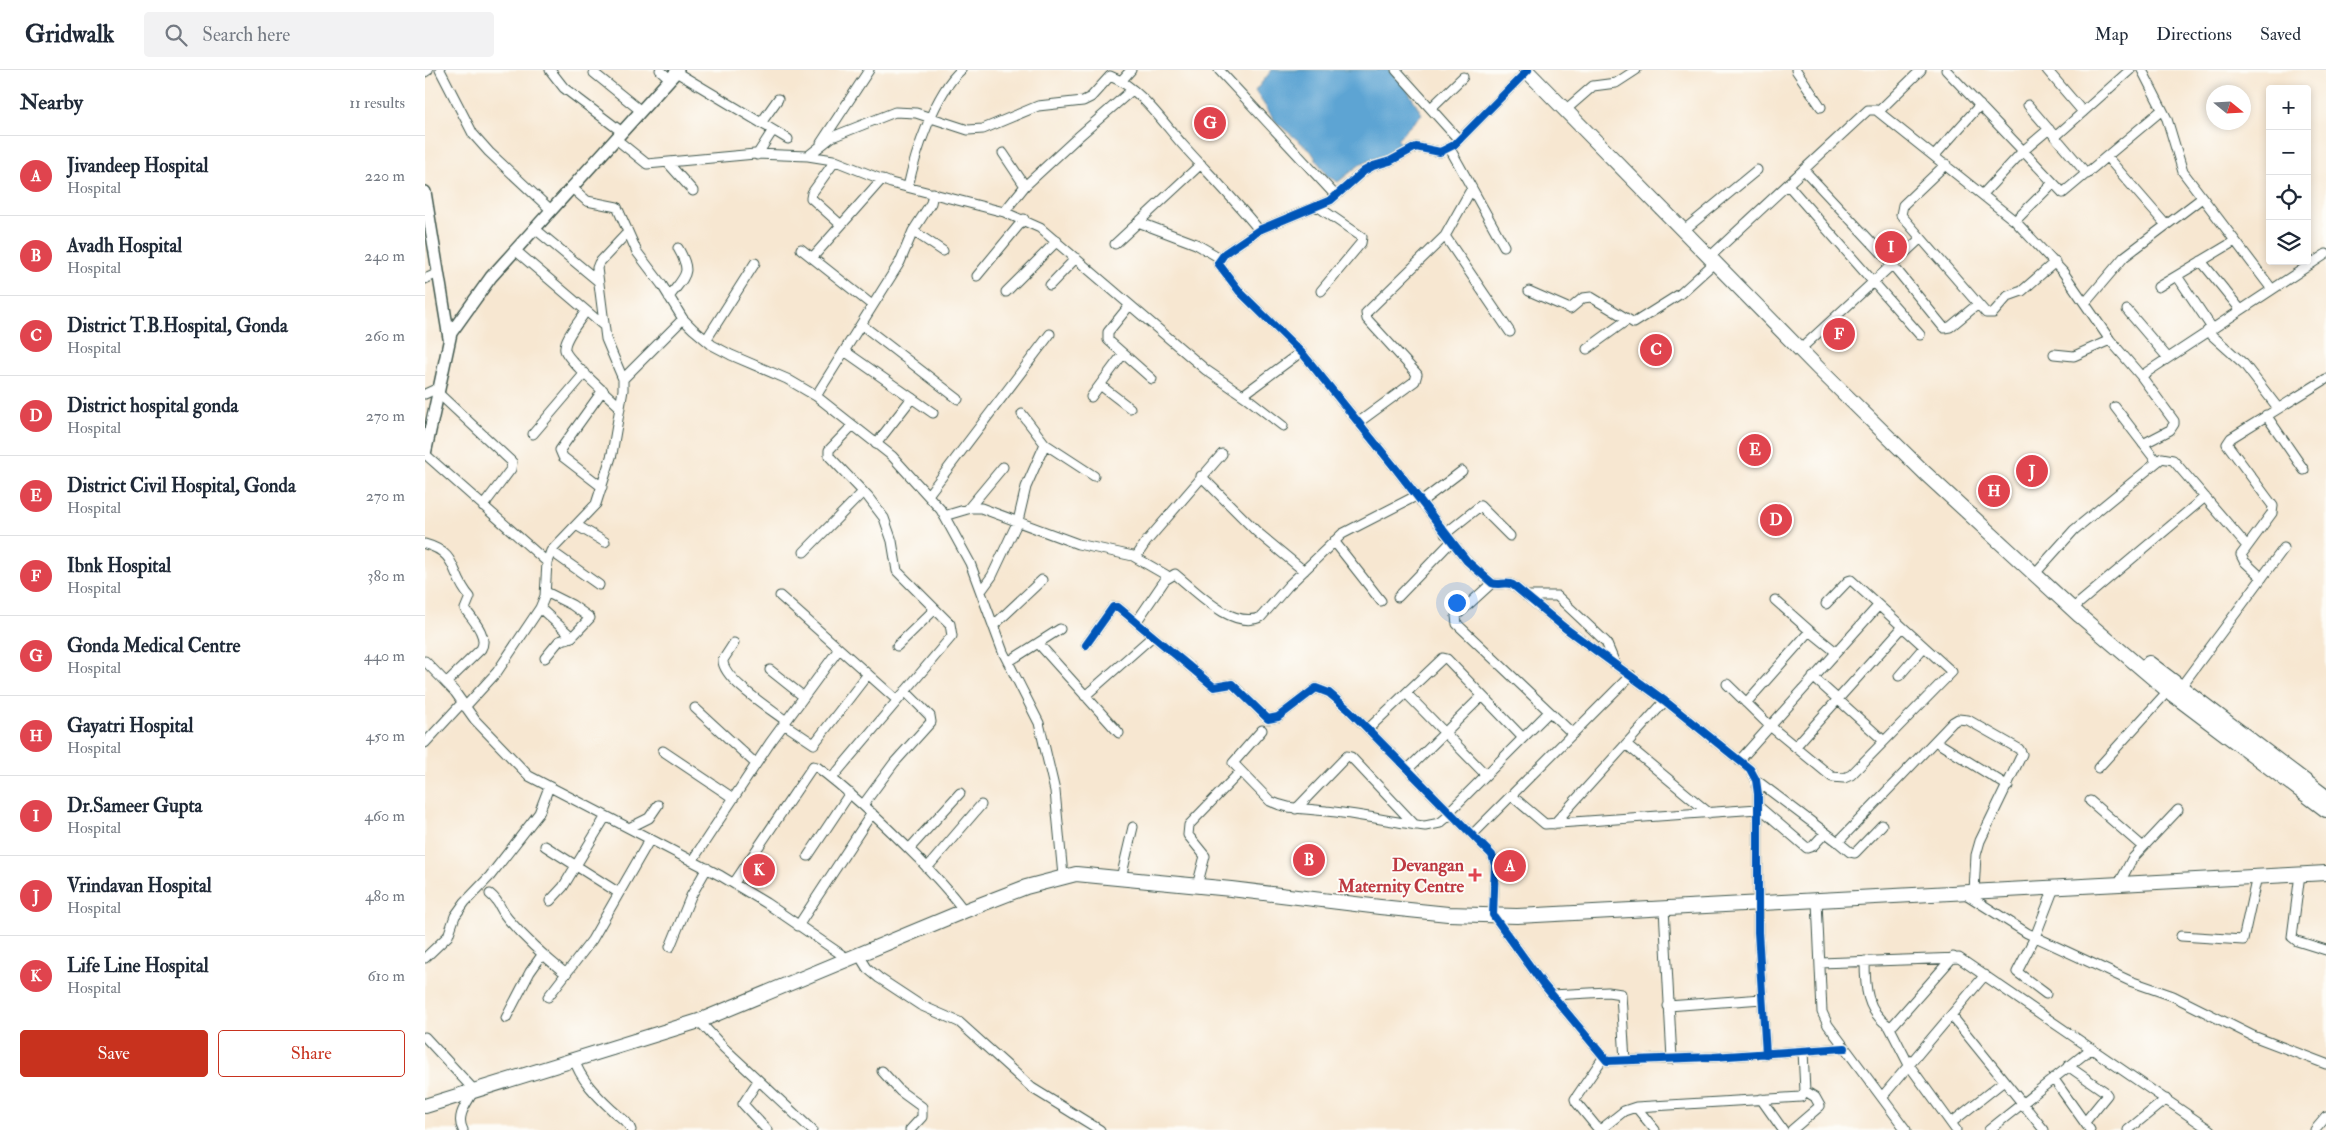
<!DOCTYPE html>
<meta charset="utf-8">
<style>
:root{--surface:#fff;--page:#f2f2f3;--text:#1f2937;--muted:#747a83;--line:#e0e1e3;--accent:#c8321e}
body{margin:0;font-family:"IM FELL Double Pica",serif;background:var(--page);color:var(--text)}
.controls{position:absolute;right:15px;top:15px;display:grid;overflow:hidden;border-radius:5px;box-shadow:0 2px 8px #0003}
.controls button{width:45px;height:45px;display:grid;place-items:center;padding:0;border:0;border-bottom:1px solid var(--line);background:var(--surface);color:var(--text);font:25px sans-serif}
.compass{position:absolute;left:1781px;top:15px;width:45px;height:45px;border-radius:50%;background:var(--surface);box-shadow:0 2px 8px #0003;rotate:108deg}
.you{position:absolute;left:1031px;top:532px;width:18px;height:18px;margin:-12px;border:4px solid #fff;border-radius:50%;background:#1a73e8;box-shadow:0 0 0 8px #1a73e833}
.badge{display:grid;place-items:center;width:32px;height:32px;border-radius:50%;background:var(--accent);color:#fff;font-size:16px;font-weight:700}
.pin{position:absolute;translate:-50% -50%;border:2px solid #fff;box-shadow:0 1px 5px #0006}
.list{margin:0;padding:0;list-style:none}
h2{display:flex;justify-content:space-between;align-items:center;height:65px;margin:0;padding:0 20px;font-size:21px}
h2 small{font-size:16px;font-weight:400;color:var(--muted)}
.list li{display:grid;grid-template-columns:32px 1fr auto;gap:15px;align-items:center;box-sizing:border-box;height:80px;padding:0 20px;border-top:1px solid var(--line)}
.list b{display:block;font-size:19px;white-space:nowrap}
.list p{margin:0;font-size:16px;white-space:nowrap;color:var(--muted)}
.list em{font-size:16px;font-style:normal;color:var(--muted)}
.actions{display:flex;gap:10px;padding:15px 20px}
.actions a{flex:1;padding:11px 0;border:1px solid var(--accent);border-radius:5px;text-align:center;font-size:18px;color:var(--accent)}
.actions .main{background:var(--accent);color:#fff}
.icon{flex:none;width:28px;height:28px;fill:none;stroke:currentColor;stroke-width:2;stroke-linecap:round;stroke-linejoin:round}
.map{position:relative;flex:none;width:1901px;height:1060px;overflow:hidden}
header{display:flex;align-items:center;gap:30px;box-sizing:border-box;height:70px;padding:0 25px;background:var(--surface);border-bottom:1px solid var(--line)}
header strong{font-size:24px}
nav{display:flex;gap:28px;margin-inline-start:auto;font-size:18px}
.search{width:350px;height:45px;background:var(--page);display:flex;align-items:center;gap:12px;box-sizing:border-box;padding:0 18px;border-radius:5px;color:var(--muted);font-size:19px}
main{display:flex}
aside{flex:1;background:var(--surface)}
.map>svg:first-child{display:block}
</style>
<header>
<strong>Gridwalk</strong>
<div class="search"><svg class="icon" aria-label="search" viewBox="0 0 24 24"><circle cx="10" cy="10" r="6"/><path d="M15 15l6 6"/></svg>Search here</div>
<nav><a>Map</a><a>Directions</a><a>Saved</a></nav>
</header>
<main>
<aside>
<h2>Nearby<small>11 results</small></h2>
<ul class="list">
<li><span class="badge" style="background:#e0444e">A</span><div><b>Jivandeep Hospital</b><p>Hospital</p></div><em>220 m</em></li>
<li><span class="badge" style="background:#e0444e">B</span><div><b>Avadh Hospital</b><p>Hospital</p></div><em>240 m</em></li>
<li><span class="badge" style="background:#e0444e">C</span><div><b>District T.B.Hospital, Gonda</b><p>Hospital</p></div><em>260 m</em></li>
<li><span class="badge" style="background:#e0444e">D</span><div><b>District hospital gonda</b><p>Hospital</p></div><em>270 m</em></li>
<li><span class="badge" style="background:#e0444e">E</span><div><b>District Civil Hospital, Gonda</b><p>Hospital</p></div><em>270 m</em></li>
<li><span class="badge" style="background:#e0444e">F</span><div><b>Ibnk Hospital</b><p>Hospital</p></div><em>380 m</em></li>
<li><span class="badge" style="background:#e0444e">G</span><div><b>Gonda Medical Centre</b><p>Hospital</p></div><em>440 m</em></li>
<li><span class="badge" style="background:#e0444e">H</span><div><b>Gayatri Hospital</b><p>Hospital</p></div><em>450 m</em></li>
<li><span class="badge" style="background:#e0444e">I</span><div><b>Dr.Sameer Gupta</b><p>Hospital</p></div><em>460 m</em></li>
<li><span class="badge" style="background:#e0444e">J</span><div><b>Vrindavan Hospital</b><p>Hospital</p></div><em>480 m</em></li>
<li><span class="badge" style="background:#e0444e">K</span><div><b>Life Line Hospital</b><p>Hospital</p></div><em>610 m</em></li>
</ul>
<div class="actions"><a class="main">Save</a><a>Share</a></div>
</aside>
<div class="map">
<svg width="1901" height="1060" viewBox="0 0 1901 1060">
<rect width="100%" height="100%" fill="#fdfcf7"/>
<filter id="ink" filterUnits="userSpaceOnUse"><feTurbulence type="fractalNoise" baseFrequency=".02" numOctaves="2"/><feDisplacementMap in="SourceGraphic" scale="10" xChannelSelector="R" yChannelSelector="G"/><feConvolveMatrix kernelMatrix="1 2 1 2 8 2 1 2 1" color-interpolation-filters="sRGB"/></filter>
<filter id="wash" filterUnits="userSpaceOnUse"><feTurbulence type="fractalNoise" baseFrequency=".0096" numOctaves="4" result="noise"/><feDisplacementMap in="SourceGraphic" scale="20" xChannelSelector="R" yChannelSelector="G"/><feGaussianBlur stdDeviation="1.12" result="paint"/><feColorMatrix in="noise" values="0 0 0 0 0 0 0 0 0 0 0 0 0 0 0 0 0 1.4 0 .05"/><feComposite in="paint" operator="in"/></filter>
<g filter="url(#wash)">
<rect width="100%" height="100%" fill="#f7e7d1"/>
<path fill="#5da4d3" stroke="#3e7084" d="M847,0H964L980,16L997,44L972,69L976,73L972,83L937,93L913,112L902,106L886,81L851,52L830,21Z"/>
</g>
<g filter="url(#ink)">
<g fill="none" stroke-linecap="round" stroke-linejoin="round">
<defs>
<path id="minor" d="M15,0L48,64L64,82L126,140
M125,0L139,18L197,62
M235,0L245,9
M794,0L911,126
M971,0L1034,70
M1103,0L1029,75L1015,82L991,77L965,91L948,96L939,101L906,130L834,160L800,183L793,193L815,222L878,284L971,399L1042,491L1067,513C1074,516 1081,511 1088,515L1140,558L1240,631L1325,699L1331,710L1333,724V862L1341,984
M1371,0L1396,37
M1521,0L1638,123L1737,40
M1622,0L1658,42
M1717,0L1742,49L1758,102L1846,218
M0,2L3,0
M251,2L363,69
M169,3L216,41
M685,6C714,17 737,51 757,74C783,103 810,130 834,160
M697,10L706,0
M1603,35L1662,104
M1145,36L1168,16L1191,13L1211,0
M1006,38L1038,7
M1454,41L1496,0
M336,53L353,29
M1630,67L1705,0
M191,69L222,94L330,84L383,86L407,67L470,42L491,43L543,60L558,59L613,36L658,31L666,27L685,6
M396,73L444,0
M1024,77L1079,176
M578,83L600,116
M332,85L348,60
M1510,85L1555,35
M383,86L408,90L466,113L579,142L615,158L781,300L822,328L858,356
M1682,87L1741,155
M410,91L387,123L386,128L415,154
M243,93L268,121
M1521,94L1478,135L1476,145L1561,243H1568L1583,226L1597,221L1630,192
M1379,100L1466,193L1519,258L1525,257L1553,234
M1363,115L1495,265
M146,117L162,131L192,137L212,182L237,215L258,249L268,259L287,275L306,285L362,309L391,326L467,386L516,440L545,493L578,582L614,653L630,721L638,806
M483,117C490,84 510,23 536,0
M1558,124L1598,81L1624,59
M892,136L937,167L936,173L896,221
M579,142L600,116L653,67L707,20
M1590,151L1628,113
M713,152L771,174L795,188
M1264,156L1332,100
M109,158L173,211
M488,161L518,181
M1020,166L1085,262
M690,174L776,94
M376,179L447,235
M90,180L179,256
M1290,182L1443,40H1451L1590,151L1638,202L1685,270L1716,306L1749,351V354L1745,360L1718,374
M387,188L457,109
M1776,191L1815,239
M552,206L599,149
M1752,206L1787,258
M0,209L13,203
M625,215L651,188
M1733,217L1810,171
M1104,221L1145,239L1158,228L1166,227L1209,253L1255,224L1288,194
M581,222L632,171
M244,227C260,205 268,204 253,178
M1660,233L1699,187L1777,128
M704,236L683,262V270L727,309
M1702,240L1743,288
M160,242C155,251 138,269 140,280C142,290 186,328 195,337
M437,255L533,329
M1782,261L1819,294L1853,338
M281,270L330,193
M1381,274L1496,168
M1162,279L1202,250
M421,282L508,343
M1629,284L1649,286L1685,270
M1716,306L1901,184
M198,309L258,249
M675,315L705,338
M12,322L87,392L86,399L58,436
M0,324L13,318
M818,325L876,282
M391,326L475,192L488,161L506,133L508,123
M666,327L698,284
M1690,337L1732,392
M597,344L620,374L669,406
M1841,345L1879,400
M934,352L990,311L992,304L942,249L941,243L1020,166L1047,118
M108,364L160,303
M451,374L487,328
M0,384L122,492
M776,406L832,462L879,501
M177,417L138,387L135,380L178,320
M503,425L625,264
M996,432L1037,401
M543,439L578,397
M519,446L546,438H556L653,474L708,486L741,505L740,510L712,551
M151,455L180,472
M1020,464L1055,436L1085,466
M909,471L956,531
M0,474C34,483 25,505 45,527L40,539C47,549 64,566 56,579L21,613
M126,481L174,515
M379,482L438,422
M711,487L721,472L797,384
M1614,499L1649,460L1737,388L1748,390L1822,476
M1837,508L1819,491L1816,485L1847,443L1848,436L1802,374L1806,368L1901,309
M740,510L750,504C772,522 807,560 836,547L863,516L917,464L991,426
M1067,513L1031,546L1032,554L1148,664
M556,521L567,506L593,451L601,417L620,374
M355,526L472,630
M1101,526H1132L1181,572L1189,591
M973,527L1026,472
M1350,530L1385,561
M1653,534L1780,427
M115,538L147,567
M568,556L617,510
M309,573L298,590C297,609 347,640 361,651
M613,573L694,663
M661,575L688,537H693L789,617L807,614L843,649L853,647L891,618L904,623L924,640L1067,785L1070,795L1068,845L1118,914L1182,991L1288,987L1420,978
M472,576L510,539
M120,588L134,571L147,567L165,548L147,535L121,522
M0,591L30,622L50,650L104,706L296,806L341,833L423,889
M583,592L635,559
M345,600L379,627
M1474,606L1499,577
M1388,607L1459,671
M1302,614L1345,656L1407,707L1419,708L1426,705L1527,602L1426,510L1423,511L1401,534
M1755,618L1859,478
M981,623L1061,705
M660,626L728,566
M1321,633L1385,561L1411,582
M40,637L72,602L115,538L120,526L122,492L126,481L171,434L187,384L198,320V309L181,269L172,198L174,193L203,162
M270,638L331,694
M359,654L389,674L443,604
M943,659L1018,588L1022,589L1098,668
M837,660L808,693L845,731C863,740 881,738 901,741C934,744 967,752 1000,756L1015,753L1027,743
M1510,671L1583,716
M0,673L37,633
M1201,674L1284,743
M1370,677L1477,558
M238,681L308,728
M1314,691L1453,536
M1673,698L1743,621
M983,699L1057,626
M407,708L527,566L525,554L472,501L467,471L459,448L443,427L404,386V380L427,356
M1331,710L1413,772L1528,652L1533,649L1543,650L1594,679L1597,684L1555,771L1551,785L1549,821
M1087,726L1120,754L1333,739
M1665,731L1718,777
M438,735L469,693L506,652L505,646L480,621
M1333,736L1382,778L1388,776L1400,763
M871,739L922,686L926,687L990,755
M1025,741L1124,642
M1129,754L1240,631
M204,758L224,748L233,735
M1048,764L1206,605
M1413,772L1425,782L1430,783L1457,755
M120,776L194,823
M484,779L535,723
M383,786L425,723
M267,791L345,673L414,579
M502,798L556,735
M1875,804L1867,867L1872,871L1901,880
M696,808L708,757
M309,813L388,696L392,697C428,724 461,756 493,788C509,805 525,821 539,841
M1694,814L1707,789L1753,740
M772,816L780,786L763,765L764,755L815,702
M1539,823L1602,863L1705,911L1748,926L1828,966L1901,994
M65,824C76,833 75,840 83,849C101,870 120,887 141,904
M125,831L138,817L181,746
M1392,831L1397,942L1403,955L1481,1060
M1239,838L1247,989
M373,856L447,743
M1756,866L1818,870L1832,806
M245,877L266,826L282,798
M434,885L442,898L454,908L495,935L534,952L607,1018L675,1060
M0,888L23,866L30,846L40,832L65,806L114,743L124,717
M1440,891C1440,916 1441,941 1464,956L1469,954L1528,887
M1395,893L1534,888L1785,1060
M1621,924L1592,902L1610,867L1629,818
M1127,925L1183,922L1196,924L1200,991
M123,927L167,870L225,769
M1243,936L1337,929
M1526,945L1619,1060
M81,948L105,902L117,885
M274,951L299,978L387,1060
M1464,956L1484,995L1531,1060
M0,967L49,1020C43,1032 30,1046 38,1060
M149,989C155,1009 172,1026 187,1040C193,1046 204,1052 206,1060
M1643,996L1679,1021L1682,1025L1660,1052
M457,1001L475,1021L497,1037V1047L485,1060
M1628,1008L1665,1060
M333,1011L318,1034L342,1060
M1457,1027L1560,905
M1336,1029L1358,1060
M1211,1037L1230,1060
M1526,1053L1579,1011
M1174,1060L1151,1032L1150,1029L1178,988
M1175,1060L1199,1041L1211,1037L1376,1027L1380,1021L1378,981
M1367,1060L1395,1036L1390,1027L1380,1021
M1564,1060L1667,978
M1703,1060L1741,1029
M1890,1060L1901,1047"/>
<path id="major" d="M0,122L24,268
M0,384L26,263L66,207L253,0"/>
<path id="highway" d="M1101,0L1393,298L1501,404L1655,546L1743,621L1901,740
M1724,593L1901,727
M0,1036L274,951L539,841L601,817L651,804L806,819L955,837L1023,844L1092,846L1901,803"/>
</defs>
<use href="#minor" stroke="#3f564c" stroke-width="11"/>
<use href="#major" stroke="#3f564c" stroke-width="14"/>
<use href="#highway" stroke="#3f564c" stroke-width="16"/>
<use href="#minor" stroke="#fff" stroke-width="9"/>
<use href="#major" stroke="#fff" stroke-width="11"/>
<use href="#highway" stroke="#fff" stroke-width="14"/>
<defs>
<path id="cycleway" d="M1103,0L1029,75L1015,82L991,77L965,91L948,96L939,101L906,130L834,160L800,183L793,193L815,222L878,284L971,399L1042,491L1067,513C1074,516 1081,511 1088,515L1140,558L1240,631L1325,699L1331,710L1333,724V862L1341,984
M661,575L688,537H693L789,617L807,614L843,649L853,647L891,618L904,623L924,640L1067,785L1070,795L1068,845L1118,914L1182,991L1288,987L1420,978"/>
</defs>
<use href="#cycleway" stroke="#fdfcf7" stroke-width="11"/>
<use href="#cycleway" stroke="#0057b8" stroke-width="8"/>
</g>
</g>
<path fill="#e0444e" stroke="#fdfcf7" stroke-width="2" d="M1047.5 797.5h5v5h5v5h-5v5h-5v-5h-5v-5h5z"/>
<g text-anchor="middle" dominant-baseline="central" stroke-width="4" stroke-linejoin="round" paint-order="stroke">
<g font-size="18" font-weight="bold" fill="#be3a42" stroke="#fdfcf7" text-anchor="end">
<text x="1039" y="795">Devangan<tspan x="1039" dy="21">Maternity Centre</tspan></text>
</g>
</g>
</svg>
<div class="controls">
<button>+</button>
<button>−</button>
<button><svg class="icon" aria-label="locate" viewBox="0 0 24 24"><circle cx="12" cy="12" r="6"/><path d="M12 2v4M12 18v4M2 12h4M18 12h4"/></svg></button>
<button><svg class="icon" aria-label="layers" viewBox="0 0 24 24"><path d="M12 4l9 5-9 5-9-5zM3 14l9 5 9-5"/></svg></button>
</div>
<svg class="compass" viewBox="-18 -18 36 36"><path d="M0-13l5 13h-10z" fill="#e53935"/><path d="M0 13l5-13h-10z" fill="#747a83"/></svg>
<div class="you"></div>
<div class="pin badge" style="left:1085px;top:796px;background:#e0444e">A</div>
<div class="pin badge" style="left:884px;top:790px;background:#e0444e">B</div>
<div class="pin badge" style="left:1231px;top:280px;background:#e0444e">C</div>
<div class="pin badge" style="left:1351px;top:450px;background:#e0444e">D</div>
<div class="pin badge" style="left:1330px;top:380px;background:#e0444e">E</div>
<div class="pin badge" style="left:1414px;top:264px;background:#e0444e">F</div>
<div class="pin badge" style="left:785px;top:53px;background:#e0444e">G</div>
<div class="pin badge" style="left:1569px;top:421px;background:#e0444e">H</div>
<div class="pin badge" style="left:1466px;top:177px;background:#e0444e">I</div>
<div class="pin badge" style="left:1607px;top:401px;background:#e0444e">J</div>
<div class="pin badge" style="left:334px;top:800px;background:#e0444e">K</div>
</div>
</main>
